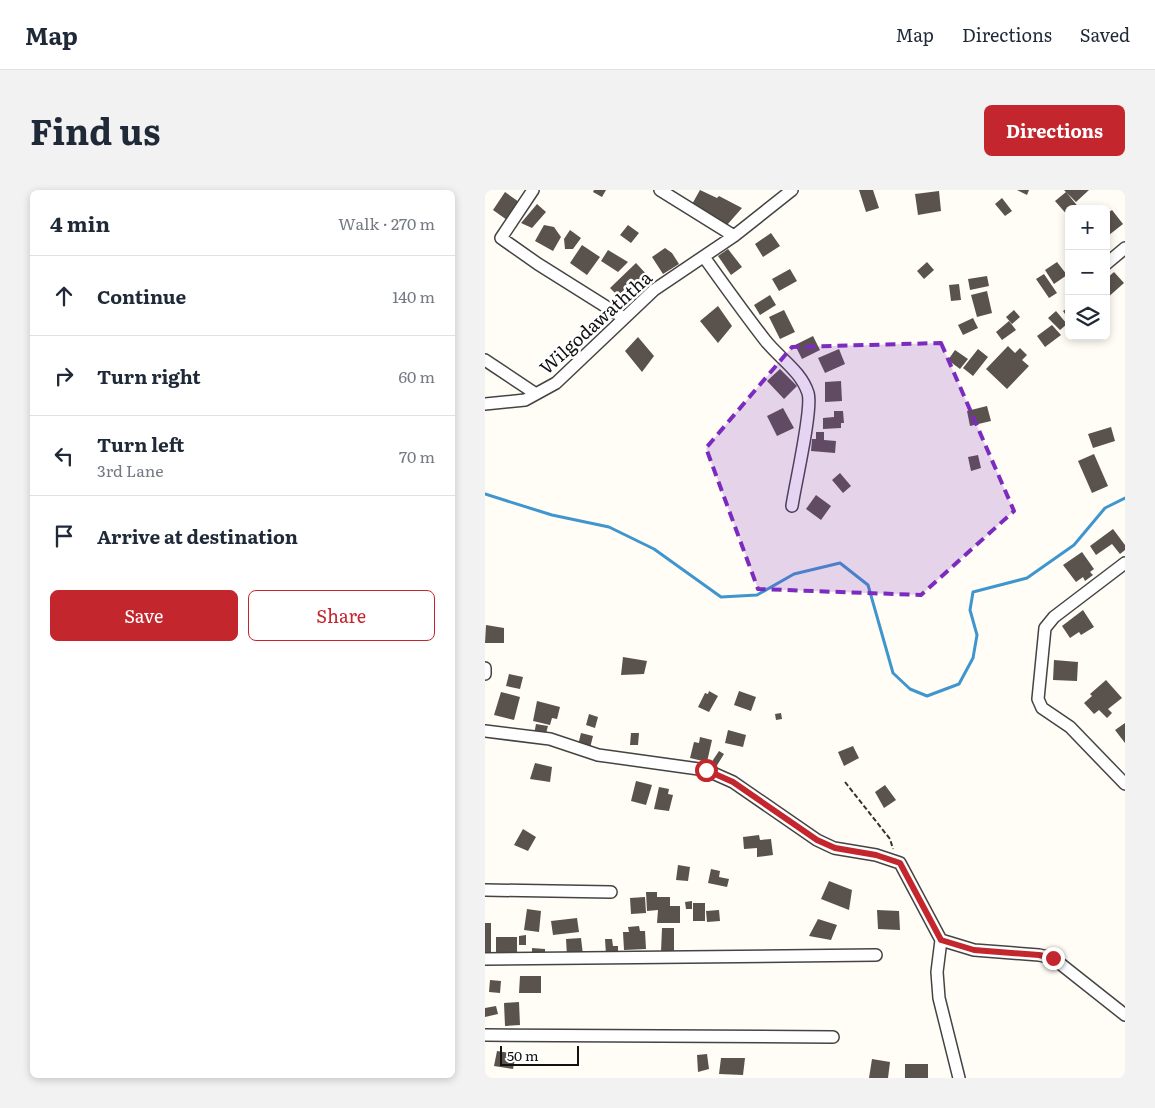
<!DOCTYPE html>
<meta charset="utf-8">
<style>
:root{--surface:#fff;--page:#f2f2f3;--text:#1f2937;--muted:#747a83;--line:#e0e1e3;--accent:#c4262e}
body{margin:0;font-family:Literata,serif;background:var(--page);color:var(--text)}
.controls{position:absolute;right:15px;top:15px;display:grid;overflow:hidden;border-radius:8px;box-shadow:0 2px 8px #0003}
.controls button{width:45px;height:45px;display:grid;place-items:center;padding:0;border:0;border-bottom:1px solid var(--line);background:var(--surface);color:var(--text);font:25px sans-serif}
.scale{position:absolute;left:15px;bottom:12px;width:79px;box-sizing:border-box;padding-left:5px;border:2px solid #111;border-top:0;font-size:14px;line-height:18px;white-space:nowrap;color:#111;-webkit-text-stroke:4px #fff;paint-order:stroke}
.stop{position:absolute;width:15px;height:15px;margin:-11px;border:4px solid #c4262e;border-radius:50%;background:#fff}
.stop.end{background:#c4262e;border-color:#fff;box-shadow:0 1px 5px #0008}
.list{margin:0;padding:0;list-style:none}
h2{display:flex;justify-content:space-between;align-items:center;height:65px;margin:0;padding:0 20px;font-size:21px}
h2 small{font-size:16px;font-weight:400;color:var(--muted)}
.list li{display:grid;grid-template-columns:32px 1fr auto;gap:15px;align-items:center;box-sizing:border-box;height:80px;padding:0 20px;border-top:1px solid var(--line)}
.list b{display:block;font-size:19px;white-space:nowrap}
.list p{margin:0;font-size:16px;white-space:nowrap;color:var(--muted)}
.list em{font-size:16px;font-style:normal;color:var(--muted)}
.actions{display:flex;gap:10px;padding:15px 20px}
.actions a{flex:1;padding:11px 0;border:1px solid var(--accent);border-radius:8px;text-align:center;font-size:18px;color:var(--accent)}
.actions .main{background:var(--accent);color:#fff}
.icon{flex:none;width:28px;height:28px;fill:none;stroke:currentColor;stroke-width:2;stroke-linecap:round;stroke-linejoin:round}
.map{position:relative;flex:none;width:640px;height:888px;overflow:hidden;border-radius:8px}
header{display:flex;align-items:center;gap:30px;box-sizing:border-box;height:70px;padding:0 25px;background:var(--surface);border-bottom:1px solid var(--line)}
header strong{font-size:24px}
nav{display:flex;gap:28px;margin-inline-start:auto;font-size:18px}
.intro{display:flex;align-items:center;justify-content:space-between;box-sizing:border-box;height:120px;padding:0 30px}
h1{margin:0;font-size:35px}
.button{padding:12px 22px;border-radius:8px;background:var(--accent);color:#fff;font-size:18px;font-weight:700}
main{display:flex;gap:30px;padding:0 30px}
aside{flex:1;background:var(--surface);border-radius:8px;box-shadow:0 2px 8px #0003}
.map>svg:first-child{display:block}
</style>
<header>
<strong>Map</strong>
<nav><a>Map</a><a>Directions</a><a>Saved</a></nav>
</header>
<div class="intro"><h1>Find us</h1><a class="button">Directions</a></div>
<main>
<aside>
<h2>4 min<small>Walk · 270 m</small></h2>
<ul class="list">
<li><svg class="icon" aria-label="ahead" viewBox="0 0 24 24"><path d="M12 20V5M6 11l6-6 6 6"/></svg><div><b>Continue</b></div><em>140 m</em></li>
<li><svg class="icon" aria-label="right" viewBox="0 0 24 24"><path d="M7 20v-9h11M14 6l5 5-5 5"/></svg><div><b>Turn right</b></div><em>60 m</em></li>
<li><svg class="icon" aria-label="left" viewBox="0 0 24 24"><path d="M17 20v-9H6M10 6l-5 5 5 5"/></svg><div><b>Turn left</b><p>3rd Lane</p></div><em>70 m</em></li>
<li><svg class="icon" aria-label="arrive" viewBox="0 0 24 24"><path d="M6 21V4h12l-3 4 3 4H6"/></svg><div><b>Arrive at destination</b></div></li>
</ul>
<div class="actions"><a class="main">Save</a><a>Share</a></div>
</aside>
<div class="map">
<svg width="640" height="888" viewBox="0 0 640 888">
<rect width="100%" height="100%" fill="#fffdf5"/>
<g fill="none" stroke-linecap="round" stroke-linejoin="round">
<path stroke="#3f96cf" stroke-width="3" d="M0,304L67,325L124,337L169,359L236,407L272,405L309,384L355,373L383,395L408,483L425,499L442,506L474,494L488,468L492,445L485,420L488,402L542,388L589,355L620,318L640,308"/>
</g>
<path fill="#5a524d" d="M109,0H121L117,7L108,2Z
M215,0L232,8L234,6L257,18L242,35L206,16Z
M374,0H388L394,18L381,22Z
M532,0H544L542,5Z
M579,0H604L591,12Z
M454,1L456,21L433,25L430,4Z
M20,2L34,12L22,30L8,20Z
M581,2L595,19H584V27L570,11Z
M517,8L527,21L520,26L510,14Z
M52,14L61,22L47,38L36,33Z
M627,20L638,34L624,45L621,41V24Z
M59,35L69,37L76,47L68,61L50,51Z
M143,35L154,43L146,53L135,45Z
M85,40L96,48L88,59H80L79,49Z
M286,43L295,56L278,67L270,54Z
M97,55L115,67L102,85L85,73Z
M180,58L187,63L194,74L178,84L167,67Z
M243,59L257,77L246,85L233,66Z
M123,60L143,72L133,82L116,71Z
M442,72L449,80L439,89L432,81Z
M572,72L582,85L569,94L560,80Z
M151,73L163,86L145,103L141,98L133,106L125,98Z
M305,79L312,91L294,101L287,89Z
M629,82L639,93L621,109V89Z
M559,84L572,103L564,108L551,89Z
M502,86L504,96L485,100L483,89Z
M474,94L476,110L466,111L464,95Z
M502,101L507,123L492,127L486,105Z
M285,105L291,115L275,125L269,115Z
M233,116L247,136L233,153L215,131Z
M584,117V130L578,121Z
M299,120L310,142L295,149L284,127Z
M529,120L535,127L527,134L521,127Z
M571,121L582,134L575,140L563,128Z
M488,128L493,138L478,145L473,135Z
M524,131L531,140L517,150L511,142Z
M567,135L576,145L560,157L552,146Z
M328,146L335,160L317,169L310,155Z
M153,147L169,166L157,182L140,161Z
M523,156L530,163L535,158L542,165L537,170L544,176L522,199L501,179Z
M354,159L360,174L340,183L333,168Z
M493,159L503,167L488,186L478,178Z
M470,160L483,169L475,179L463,170Z
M295,179L312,196L299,209L282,191Z
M356,191L357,211L340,212V192Z
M502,216L506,231L485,236L482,221Z
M298,218L309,238L292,246L282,226Z
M349,221H358L359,233H356V238L338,239V228L349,227Z
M626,237L630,251L608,258L603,244Z
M331,242H339V250L351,251L350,263L326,261L327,249H331Z
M609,264L623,296L607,303L593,271Z
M493,265L496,278L486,281L483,267Z
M355,283L366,296L358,303L347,290Z
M331,305L346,316L336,330L321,319Z
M628,339L640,355V360L635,364L627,354L611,365L605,356Z
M597,362L609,379L605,382L608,385L600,391L598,387L591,392L578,375Z
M598,420L609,437L596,445L594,442L585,448L577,436Z
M1,435L19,438V453H0Z
M138,467L162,471L159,484L136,485Z
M569,470L593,472L592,491L568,490Z
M24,484L38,487L35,499L21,496Z
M621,490L637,508L623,519L627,523L622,528L614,520L609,524L599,513L607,506L605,504Z
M224,501L233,506L224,522L213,517L220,503L223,504Z
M254,501L271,507L266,521L249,515Z
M16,502L35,507L29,530L9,525Z
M52,511L75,517L72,529L67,528L65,535L48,531Z
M296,523L297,529L291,530L290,524Z
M104,524L113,527L110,538L101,535Z
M640,533V553L630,540Z
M51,534L63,536L60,547L49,544Z
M243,540L261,545L258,557L240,553Z
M96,543L108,546L105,558L93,555Z
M146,543H154L153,555H145Z
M215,547L227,550L222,572L205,568L209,552L214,553Z
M368,556L374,568L359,576L353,562Z
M234,561L239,564L231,577L226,573Z
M50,573L67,577L65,592L45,589Z
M151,591L167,595L161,615L146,611Z
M400,595L411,610L399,618L390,602Z
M174,597L184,599L183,604L188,605L184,621L169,619Z
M38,639L51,647L43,661L29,655Z
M274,645L275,650L286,649L288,665L272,667V658L259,659L258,647Z
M193,675L205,677L203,691L191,690Z
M226,679L235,681L234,687L244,689L242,697L223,693Z
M344,691L367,700L364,720L336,709Z
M161,702H172V707H185V716H195V733H172L173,720L162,721Z
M160,707L161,723L146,724L145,708Z
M207,711V719H201L200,712Z
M208,713H220V731H208Z
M42,719L56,721L54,742L39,740Z
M234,720L235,731L222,732L221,721Z
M392,720L414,721L415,740L393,739Z
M92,728L94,742L68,745L66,731Z
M333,729L352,735L346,750L324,746Z
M0,733H6V762H0Z
M154,736L155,741H160L161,759L139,760L138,742H144L143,737Z
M177,738H189V762H176Z
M41,745V755H34V746Z
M11,747H32V765H11Z
M96,748L98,765L82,766L81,749Z
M120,749H127L128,756H133V764L121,765Z
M47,758L60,759V767L47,766Z
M35,786H56V803H34Z
M5,790L16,791L15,803L4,802Z
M34,812L35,835L20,836L19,813Z
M11,816L13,824L0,827V818Z
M12,861L31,864L28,879L9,876Z
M222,864L224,879L213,882L212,865Z
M236,868H260L258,885L234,884Z
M387,869L405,872L403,888H384Z
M420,874H443V888H420Z"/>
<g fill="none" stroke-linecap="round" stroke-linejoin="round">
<defs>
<path id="minor" d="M48,0L16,48L53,74L139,128
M175,0L249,46
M219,67C239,95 259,123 280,150C294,168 316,181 323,203C328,218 310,295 307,316
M621,74L640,58
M0,170L51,204
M0,214L40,210L71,193L169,100L249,46L307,0
M640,373L569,427L560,438L553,509L557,518L585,537L640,594
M0,478V484
M0,541L65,549L113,565L221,580L248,592L332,650L349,658L391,665L415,673L456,750L452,782L454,808L474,888
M0,700L126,702
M456,750L489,760L554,765L568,768L640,825
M0,769L391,765
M0,845L348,847"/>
</defs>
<use href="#minor" stroke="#444" stroke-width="14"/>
<path stroke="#333" stroke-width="2" stroke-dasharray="5 2.5" stroke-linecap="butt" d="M360,592L405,649L408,659"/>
<use href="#minor" stroke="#fff" stroke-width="11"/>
</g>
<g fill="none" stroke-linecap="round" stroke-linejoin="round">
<path stroke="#c4262e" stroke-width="6" d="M221,580L248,592L332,650L350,658L391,665L415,673L456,750L489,760L554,765L568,768"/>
</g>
<path fill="#7b2cbf" fill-opacity="0.2" stroke="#7b2cbf" stroke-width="4" stroke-dasharray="10 6" stroke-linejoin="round" d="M456,153L529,321L436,405L273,399L221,258L307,157Z"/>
<g text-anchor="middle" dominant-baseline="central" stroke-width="5" stroke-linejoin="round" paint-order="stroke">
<g font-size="18" fill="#111" stroke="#fff">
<text transform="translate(110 132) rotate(-42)">Wilgodawaththa</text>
</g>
</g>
</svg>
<div class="controls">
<button>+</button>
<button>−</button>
<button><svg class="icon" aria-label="layers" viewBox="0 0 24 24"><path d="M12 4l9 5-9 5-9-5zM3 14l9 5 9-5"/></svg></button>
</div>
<div class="scale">50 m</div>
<div class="stop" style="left:221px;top:580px"></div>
<div class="stop end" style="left:568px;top:768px"></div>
</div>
</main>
